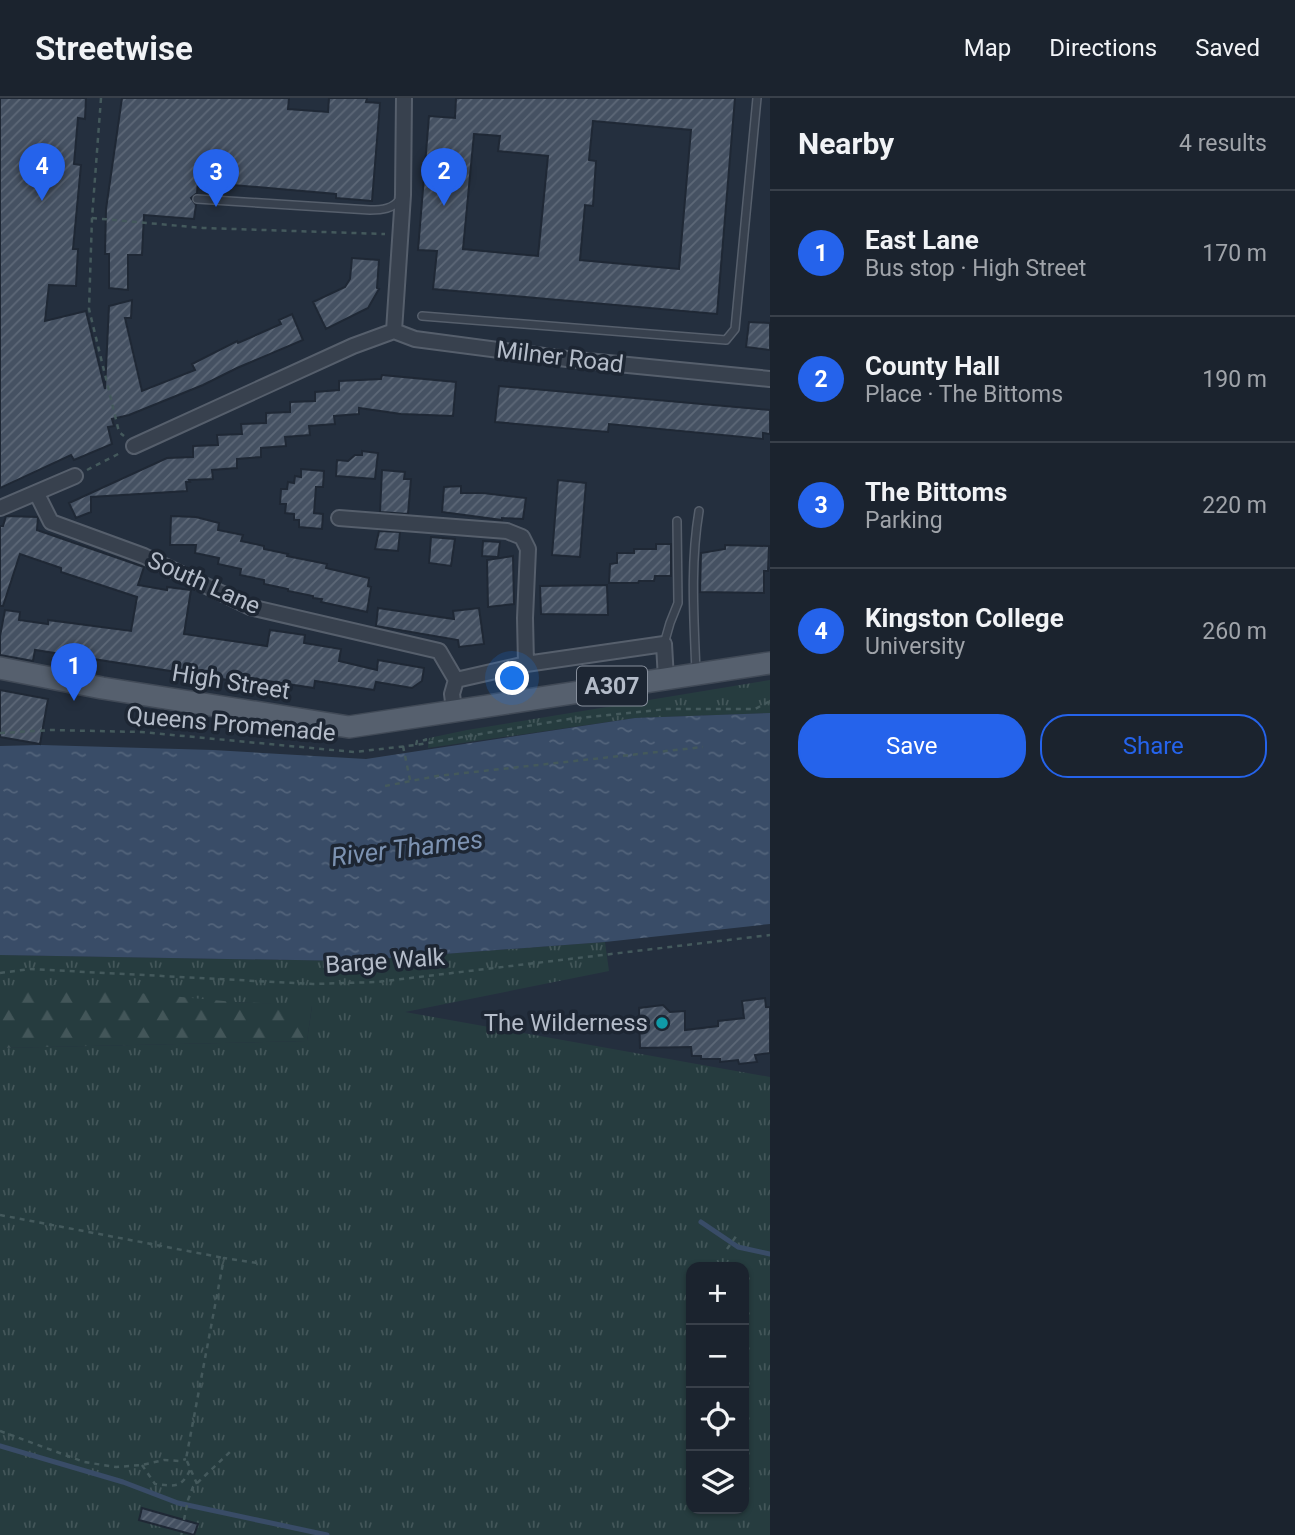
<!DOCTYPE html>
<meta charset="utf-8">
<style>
:root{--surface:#1b232e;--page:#242b36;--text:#f1f3f6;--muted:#a0a4aa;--line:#39404a;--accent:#2563eb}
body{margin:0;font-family:Roboto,sans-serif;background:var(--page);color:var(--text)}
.controls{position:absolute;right:21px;bottom:21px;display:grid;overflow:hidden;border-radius:14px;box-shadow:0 2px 5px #0004}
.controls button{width:63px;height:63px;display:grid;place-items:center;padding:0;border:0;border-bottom:2px solid var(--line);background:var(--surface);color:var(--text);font:35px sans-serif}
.you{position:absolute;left:513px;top:581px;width:24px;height:24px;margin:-18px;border:5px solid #fff;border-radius:50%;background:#1a73e8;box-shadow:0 0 0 10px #1a73e833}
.badge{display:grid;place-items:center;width:46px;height:46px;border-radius:50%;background:var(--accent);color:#fff;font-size:23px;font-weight:700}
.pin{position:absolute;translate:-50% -58px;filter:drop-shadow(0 2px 4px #0008)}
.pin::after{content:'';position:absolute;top:37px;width:24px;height:21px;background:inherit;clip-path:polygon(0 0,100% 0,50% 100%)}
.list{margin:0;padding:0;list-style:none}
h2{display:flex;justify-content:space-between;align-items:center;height:91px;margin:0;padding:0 28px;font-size:30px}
h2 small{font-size:23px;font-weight:400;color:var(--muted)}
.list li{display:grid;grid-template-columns:46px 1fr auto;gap:21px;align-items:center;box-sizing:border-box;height:126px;padding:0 28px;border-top:2px solid var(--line)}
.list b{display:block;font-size:26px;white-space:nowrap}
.list p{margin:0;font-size:23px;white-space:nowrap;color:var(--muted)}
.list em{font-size:23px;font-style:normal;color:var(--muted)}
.actions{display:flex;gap:14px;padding:21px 28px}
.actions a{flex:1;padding:16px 0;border:2px solid var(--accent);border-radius:28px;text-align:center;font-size:24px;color:var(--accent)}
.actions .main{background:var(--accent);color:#fff}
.icon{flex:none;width:38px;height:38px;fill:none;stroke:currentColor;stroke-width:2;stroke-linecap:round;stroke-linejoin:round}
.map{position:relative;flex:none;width:770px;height:1437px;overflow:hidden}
header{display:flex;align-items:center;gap:42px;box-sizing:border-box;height:98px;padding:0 35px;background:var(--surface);border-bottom:2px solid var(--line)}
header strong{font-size:33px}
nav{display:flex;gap:38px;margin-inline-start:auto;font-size:24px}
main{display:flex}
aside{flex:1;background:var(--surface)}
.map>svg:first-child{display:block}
</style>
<header>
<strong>Streetwise</strong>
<nav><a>Map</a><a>Directions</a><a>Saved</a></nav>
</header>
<main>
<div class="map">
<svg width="770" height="1437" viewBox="0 0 770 1437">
<defs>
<pattern id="grass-tufts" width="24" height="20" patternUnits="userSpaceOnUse" patternTransform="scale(1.75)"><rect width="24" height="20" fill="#263c3f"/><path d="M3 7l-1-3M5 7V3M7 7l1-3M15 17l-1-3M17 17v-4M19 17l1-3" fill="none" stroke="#435659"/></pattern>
<pattern id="forest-firs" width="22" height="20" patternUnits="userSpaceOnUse" patternTransform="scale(1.75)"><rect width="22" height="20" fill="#263c3f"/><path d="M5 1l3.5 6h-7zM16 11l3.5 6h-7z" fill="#435659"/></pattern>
<pattern id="water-ripples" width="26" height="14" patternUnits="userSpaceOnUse" patternTransform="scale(1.75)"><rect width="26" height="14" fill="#394c67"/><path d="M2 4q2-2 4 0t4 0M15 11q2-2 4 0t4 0" fill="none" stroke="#53647b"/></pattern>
<pattern id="building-hatch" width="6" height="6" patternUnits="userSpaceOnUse" patternTransform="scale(1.75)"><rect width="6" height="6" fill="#455162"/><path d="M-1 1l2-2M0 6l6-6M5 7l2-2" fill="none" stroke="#5d6877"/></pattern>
</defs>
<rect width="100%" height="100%" fill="#242f3e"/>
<path fill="url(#grass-tufts)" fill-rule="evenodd" d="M770,582V615L635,620L428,650L429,640L467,632Z
M605,844L609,873L405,914L770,979V1437H0V950L307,943L312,908L234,904L0,909V857L351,863ZM691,1169H744V1411H691Z"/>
<path fill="url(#forest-firs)" d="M55,887L234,904L312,907L307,943L0,950V893L4,894Z"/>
<path fill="url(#water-ripples)" d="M770,615V826L605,844L351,863L0,857V648L41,647L213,652L366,661L635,620Z"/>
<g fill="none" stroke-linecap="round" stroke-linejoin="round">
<path stroke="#394c67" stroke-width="5" d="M701,1124L738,1149L770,1156
M0,1348L123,1384L178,1405L327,1437"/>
</g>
<path fill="url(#building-hatch)" stroke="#1f2835" stroke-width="2" fill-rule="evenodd" d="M0,0H86L85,21L78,20L74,66L81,67L73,151H78L76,188L49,187L45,223L86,213L105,291L109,208L132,202L131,220H125L142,293L195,272L192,266L237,243L238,245L281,226L279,222L292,216L303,242L237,270L203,287L129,317L112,321L114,328L108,329L112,346L74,362L71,357L0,390Z
M122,0H289L288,11L328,14L329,0H367L366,4L380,5L372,103L336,100V96L198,84L197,95L191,100L196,107L194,121L144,117L142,157H128V192L109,190V156H105L106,111Z
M456,0H735L717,216L433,191L437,153L418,152L429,18L455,20ZM593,23L691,32L679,171L580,162L585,107L593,108L596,63L589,62ZM474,36L500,38L498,53L548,58L538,158L463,151Z
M352,160L379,162L377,190L379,191L368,210L326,231L313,204L345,189L350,181Z
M749,224L770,225V252L746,249Z
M382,277L456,284L453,318L401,316L359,310V316L334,318L335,326L309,328L310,337L285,339L286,348L261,350V359L237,361V370L212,372L213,381L189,382L190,384H186L187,393L91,399V414L76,420L69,405L167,360L193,359V348L218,347L217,337L242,336L241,326L266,325V315L290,314V304L315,303V294L339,292V283L381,281Z
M499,288L770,312V336L763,335V341L609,326L608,334L495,324Z
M362,353L378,355L375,381L336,378L337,362L348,363L355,357H362Z
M301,371L324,373L323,389H316L314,415L323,416L322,431L299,429V422H294V416L285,415L286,406H280L281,391H287L288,384L294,385L295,378L301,379Z
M382,372L405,374L404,381H411L408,416L380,414Z
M558,382L586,385L580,459L552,457Z
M461,388V395H483L526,400L523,421L502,420V422L442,414L444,389Z
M6,418L38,419L37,432L144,469L138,487L167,492V489L191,492L184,536L267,548L270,532L305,537L304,545L341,551L339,563L377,572L378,562L424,570L422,583L412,590L376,584L374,592L315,583L314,590L241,579V584L35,552L33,563L0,557V538L5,512L20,514L19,522L48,526V522L131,533L137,499L61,474V470L20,456L3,508H0V428H3Z
M171,418L196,419L219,425L218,432L243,437L241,443L264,448V451L288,456L287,458L327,466L326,470L369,480L368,488L371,489L367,514L321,504L322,501L313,500V498L288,493V491L264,486V482L240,477L241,471L218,466L219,460L195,455L196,447H170Z
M379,433L400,434L398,453L375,451Z
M431,439L455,441L451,468L429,465Z
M483,443L500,444L498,459L482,458Z
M656,446H671V478H655L654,483H639L638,485H609L610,466L617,465V455H634V451H656Z
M725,447L769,448L768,473H764V495L700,494L701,455L725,451Z
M513,458L514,506L488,509L487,462Z
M607,487L608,517L541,516L540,488Z
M378,510L454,521L453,513L479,510L484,546L459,549L458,542L376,528Z
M0,592L48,601L40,646L0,639Z
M765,900L766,909H770V955L755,957L757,964L739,966L738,962L720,964V961H701V958H692L691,949L640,950L639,910L663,907L670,914L685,913V932L718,928V923L744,920L742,903Z
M142,1410L198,1426L194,1437L139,1422Z"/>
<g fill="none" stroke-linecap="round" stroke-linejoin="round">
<defs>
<path id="lane" d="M197,101L370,112C382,112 393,111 400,101
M422,218L726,242L735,231L757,0
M664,546L670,525L678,505L677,423
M696,575C694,520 690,467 699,413"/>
<path id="street" d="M394,233L403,97L404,0
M134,348L353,248L394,233L415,241L567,261L770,281
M37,396L51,424L144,458L250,509L439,553L456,582
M0,410L75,378
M339,420L507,433L522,439L528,451L525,520L526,566
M456,582L526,566L664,546L666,581
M454,611L452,596L456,582"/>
<path id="primary" d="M0,570L102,590L349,629L770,565"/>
</defs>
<use href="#lane" stroke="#565f6c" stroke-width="10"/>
<use href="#street" stroke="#565f6c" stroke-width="18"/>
<use href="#primary" stroke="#414a57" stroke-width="24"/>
<path stroke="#44595c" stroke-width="2.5" stroke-dasharray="5 5" stroke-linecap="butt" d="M101,0L92,120L89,211L119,334L124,338
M92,120L203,130L385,136
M87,372L122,354
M0,635L52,632L141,634L354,654L416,647L569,621L667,611H755L770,603
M416,647L417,643L426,642L425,638
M403,648L410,682
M385,688L437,678L703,649
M0,875L30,871L313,886L377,884L770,837
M0,1117L224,1160
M727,1151L737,1137
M0,1333L84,1364L116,1369L142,1367L164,1362L180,1363L186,1361
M142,1367L155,1386C174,1388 181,1391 190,1372
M197,1386L186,1361L224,1160L257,1165
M184,1422L188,1402L193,1389L231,1353
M181,1437L182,1435"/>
<use href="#lane" stroke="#38414e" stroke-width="7"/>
<use href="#street" stroke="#38414e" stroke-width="14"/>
<use href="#primary" stroke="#56606e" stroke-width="21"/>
</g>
<circle fill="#0f9aa8" stroke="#1d2633" stroke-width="2.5" cx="662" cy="925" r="7"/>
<g text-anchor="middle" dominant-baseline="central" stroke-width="7" stroke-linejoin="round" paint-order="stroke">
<rect fill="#1d2633" stroke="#878f9c" stroke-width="2" x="577" y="568.5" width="70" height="39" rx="5"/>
<g font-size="23" font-weight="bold" fill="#b4bcc9">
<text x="612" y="588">A307</text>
</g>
<g font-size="24" fill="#b4bcc9" stroke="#1d2633">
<text transform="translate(560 259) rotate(7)">Milner Road</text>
<text transform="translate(204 485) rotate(24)">South Lane</text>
<text transform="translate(231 584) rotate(9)">High Street</text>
<text transform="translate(231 626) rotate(5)">Queens Promenade</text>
<text transform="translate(385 863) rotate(-4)">Barge Walk</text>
</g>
<g font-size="24" fill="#b4bcc9" stroke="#1d2633" text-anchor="end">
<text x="648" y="925">The Wilderness</text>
</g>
<g font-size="26" font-style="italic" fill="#7c92b1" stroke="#1d2633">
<text transform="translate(407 750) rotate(-7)">River Thames</text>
</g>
</g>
</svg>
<div class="controls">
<button>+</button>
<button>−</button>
<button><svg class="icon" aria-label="locate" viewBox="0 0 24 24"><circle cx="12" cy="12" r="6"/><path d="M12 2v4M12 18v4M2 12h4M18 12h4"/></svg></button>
<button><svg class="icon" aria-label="layers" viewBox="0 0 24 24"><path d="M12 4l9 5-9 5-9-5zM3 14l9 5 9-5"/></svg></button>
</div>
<div class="you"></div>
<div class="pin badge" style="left:74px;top:603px">1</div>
<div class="pin badge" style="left:444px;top:108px">2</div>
<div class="pin badge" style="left:216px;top:109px">3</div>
<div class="pin badge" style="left:42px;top:103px">4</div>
</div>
<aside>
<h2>Nearby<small>4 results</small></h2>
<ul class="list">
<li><span class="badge">1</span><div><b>East Lane</b><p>Bus stop · High Street</p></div><em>170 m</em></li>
<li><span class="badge">2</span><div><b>County Hall</b><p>Place · The Bittoms</p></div><em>190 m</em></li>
<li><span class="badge">3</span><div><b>The Bittoms</b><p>Parking</p></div><em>220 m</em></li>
<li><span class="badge">4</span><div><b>Kingston College</b><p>University</p></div><em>260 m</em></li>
</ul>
<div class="actions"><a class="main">Save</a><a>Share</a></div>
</aside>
</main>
